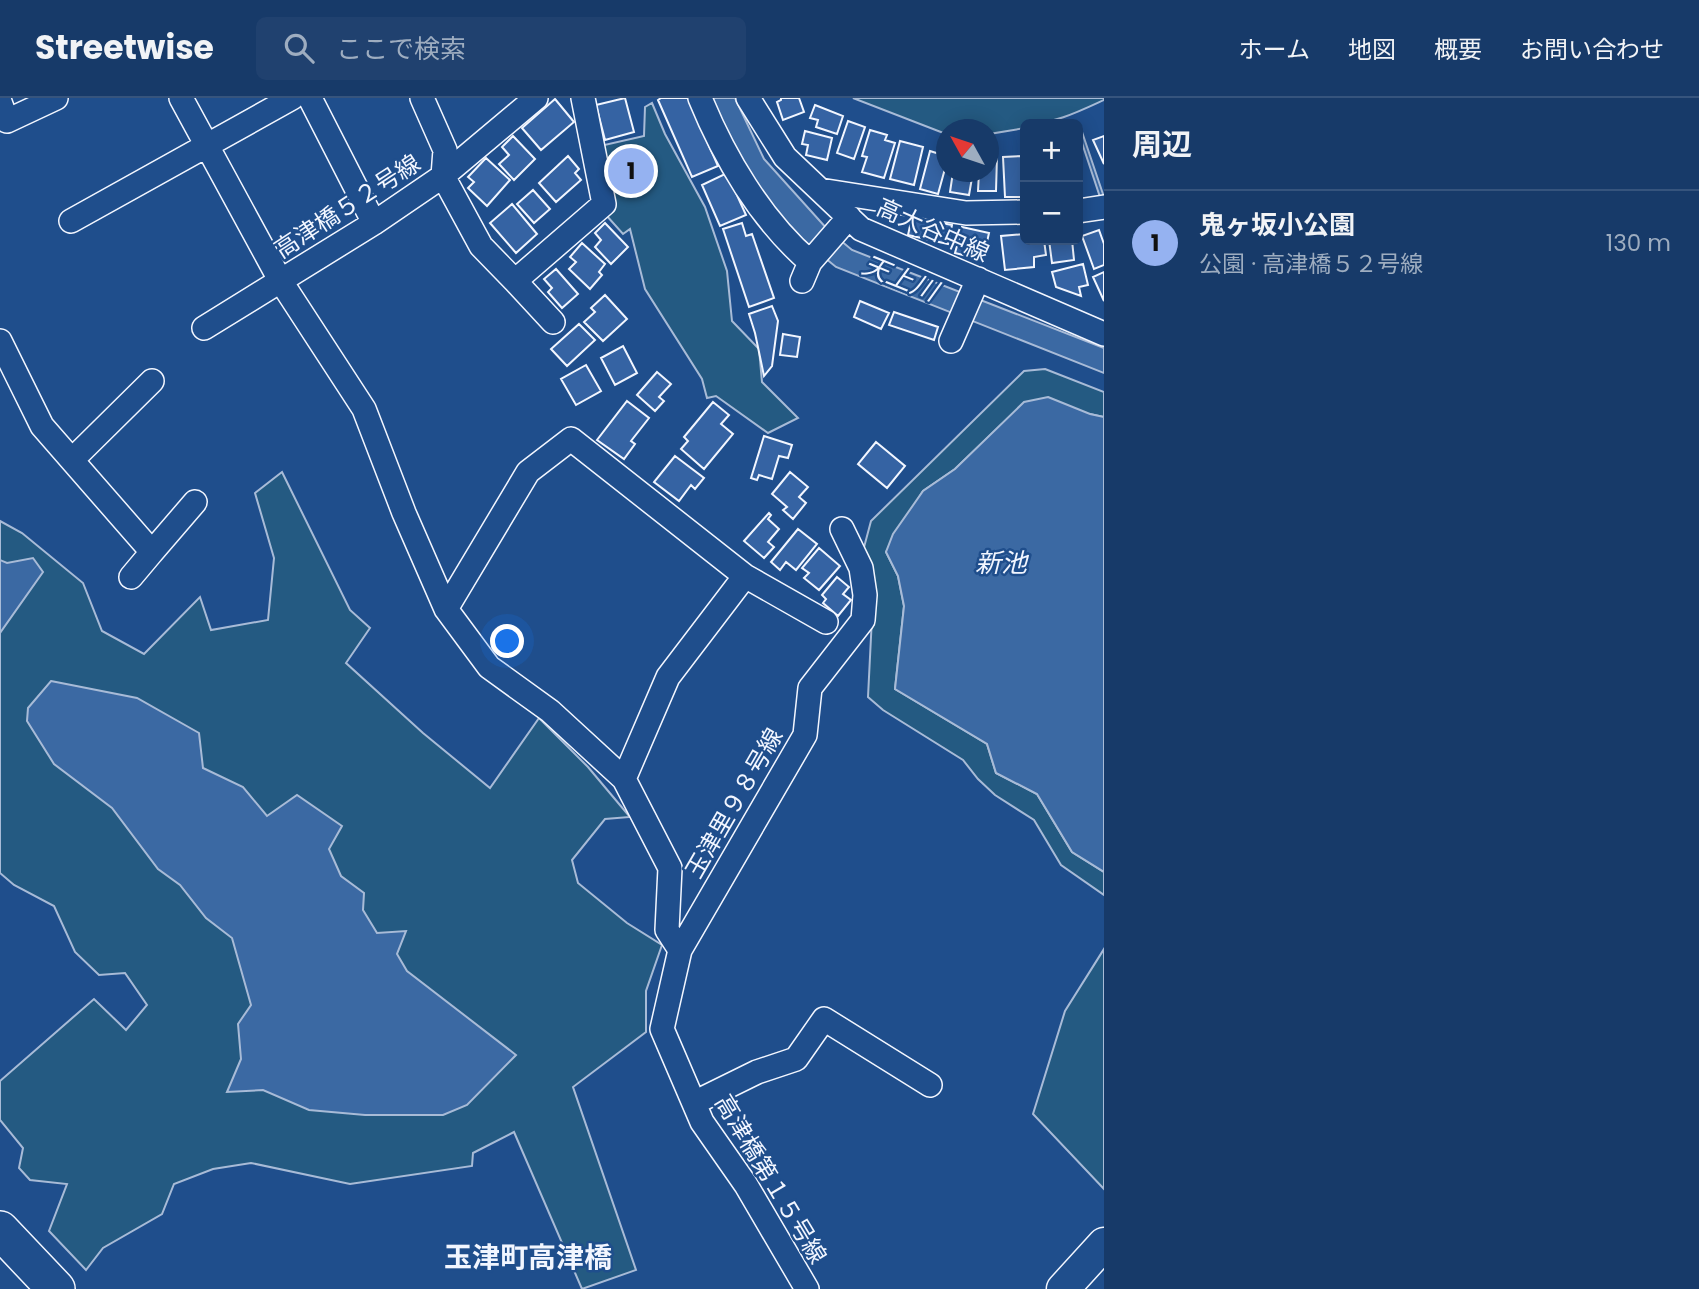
<!DOCTYPE html>
<html lang="ja">
<meta charset="utf-8">
<style>
:root{--surface:#173a69;--page:#20416f;--text:#f1f3f6;--muted:#9eadc0;--line:#36547d;--accent:#95b2f1}
body{margin:0;font-family:Poppins,"Noto Sans JP",sans-serif;background:var(--page);color:var(--text)}
.controls{position:absolute;right:21px;top:21px;display:grid;overflow:hidden;border-radius:10px;box-shadow:0 4px 18px #0003}
.controls button{width:63px;height:63px;display:grid;place-items:center;padding:0;border:0;border-bottom:2px solid var(--line);background:var(--surface);color:var(--text);font:35px sans-serif}
.compass{position:absolute;left:936px;top:21px;width:63px;height:63px;border-radius:50%;background:var(--surface);box-shadow:0 4px 18px #0003;rotate:310deg}
.you{position:absolute;left:508px;top:544px;width:24px;height:24px;margin:-18px;border:5px solid #fff;border-radius:50%;background:#1a73e8;box-shadow:0 0 0 10px #1a73e833}
.badge{display:grid;place-items:center;width:46px;height:46px;border-radius:50%;background:var(--accent);color:#111;font-size:23px;font-weight:700}
.pin{position:absolute;translate:-50% -50%;border:4px solid #fff;box-shadow:0 2px 7px #0006}
.list{margin:0;padding:0;list-style:none}
h2{display:flex;justify-content:space-between;align-items:center;height:91px;margin:0;padding:0 28px;font-size:30px}
h2 small{font-size:23px;font-weight:400;color:var(--muted)}
.list li{display:grid;grid-template-columns:46px 1fr auto;gap:21px;align-items:center;box-sizing:border-box;height:105px;padding:0 28px;border-top:2px solid var(--line)}
.list b{display:block;font-size:26px;white-space:nowrap}
.list p{margin:0;font-size:23px;white-space:nowrap;color:var(--muted)}
.list em{font-size:23px;font-style:normal;color:var(--muted)}
.icon{flex:none;width:38px;height:38px;fill:none;stroke:currentColor;stroke-width:2;stroke-linecap:round;stroke-linejoin:round}
.map{position:relative;flex:none;width:1104px;height:1191px;overflow:hidden}
header{display:flex;align-items:center;gap:42px;box-sizing:border-box;height:98px;padding:0 35px;background:var(--surface);border-bottom:2px solid var(--line)}
header strong{font-size:33px}
nav{display:flex;gap:38px;margin-inline-start:auto;font-size:24px}
.search{width:490px;height:63px;background:var(--page);display:flex;align-items:center;gap:18px;box-sizing:border-box;padding:0 24px;border-radius:10px;color:var(--muted);font-size:26px}
main{display:flex}
aside{flex:1;background:var(--surface)}
.map>svg:first-child{display:block}
</style>
<header>
<strong>Streetwise</strong>
<div class="search"><svg class="icon" aria-label="search" viewBox="0 0 24 24"><circle cx="10" cy="10" r="6"/><path d="M15 15l6 6"/></svg>ここで検索</div>
<nav><a>ホーム</a><a>地図</a><a>概要</a><a>お問い合わせ</a></nav>
</header>
<main>
<div class="map">
<svg width="1104" height="1191" viewBox="0 0 1104 1191">
<rect width="100%" height="100%" fill="#1f4e8c"/>
<path fill="#245a82" stroke="#a8bbd7" stroke-width="2" d="M853,0H1104V2C1078,14 1054,26 1025,26V30L989,36L988,32H946V36Z
M652,5L665,36L705,109L727,173L732,223L759,251L762,284L798,320L768,335L716,298L707,300L702,281L645,191L630,131L623,136L606,117L600,48L644,38L645,9Z
M1045,271L1104,294V319L1090,316L1002,326L955,371L923,393L886,454L898,478L904,508L895,591L987,646L996,675L1037,696L1072,754L1104,774V797L1061,767L1034,722L995,697L978,681L963,662L883,612L868,599L872,519L863,453L871,423L1024,273Z
M282,374L350,512L370,530L346,565L423,635L490,690L539,620L588,669L630,719L605,721L572,762L578,785L627,825L662,847L646,893V934L573,989L636,1172L582,1191L514,1034L473,1055L472,1068L350,1086L251,1065L213,1071L174,1086L162,1116L103,1150L86,1172L49,1133L67,1086L30,1082L19,1070L23,1050L0,1022V983L94,901L126,932L147,907L125,875L99,877L75,854L54,808L14,787L0,775V423L22,435L83,485L102,533L144,556L200,499L211,532L268,522L274,460L255,395Z
M1104,851V1091L1033,1016L1065,913Z"/>
<path fill="#3b69a3" stroke="#a8bbd7" stroke-width="2" d="M707,0H735L764,61L828,132L852,152L1104,250V275L836,169L803,142L762,98Z
M1081,31L1104,99H1100L1078,33Z
M1048,299L1090,316L1104,319V774L1072,754L1037,696L996,675L987,646L895,591L904,508L898,478L886,454L893,436L923,393L955,371L1024,304Z
M33,460L43,474L0,535V462L7,465Z
M51,583L137,600L199,635L203,670L243,689L267,718L297,697L342,728L329,751L341,778L364,795L363,812L377,835L406,833L397,856L407,873L516,957L467,1007L443,1017H365L309,1012L263,992L227,994L241,961L238,926L251,907L232,840L206,820L180,787L158,771L112,710L54,666L27,623L28,610Z"/>
<path fill="#3563a3" stroke="#f2f6ff" stroke-width="2" d="M625,0L634,34L605,42L596,7Z
M661,0H688L718,68L692,79L658,2Z
M781,0H799L804,14L783,22L777,4L781,2Z
M555,1L574,24L541,52L522,30Z
M815,7L843,18L837,36L816,29L818,22L810,20Z
M848,23L865,29L854,61L837,55Z
M870,32L887,37L885,42L895,45L884,80L862,74L867,59L862,58Z
M805,33L832,40L827,62L806,57L808,47L802,46Z
M513,38L535,61L514,82L499,66L509,57L502,49Z
M1104,38V66L1093,42Z
M900,43L923,49L914,87L890,81Z
M930,53L946,58V67L938,96L920,91Z
M568,58L579,71L575,75L581,82L556,104L539,85Z
M988,58H997L996,93H978L979,74H988Z
M1023,58L1025,99H1005L1003,59Z
M486,60L510,82L487,108L468,90L474,84L468,79Z
M953,74H973L969,97L950,94Z
M727,75L746,117L720,128L702,87Z
M533,92L550,111L534,125L517,106Z
M512,106L537,136L516,155L490,125Z
M912,119L952,127L948,146L908,137Z
M605,125L628,149L611,166L595,149L601,142L595,135Z
M742,125L746,138L752,136L774,200L749,209L723,131Z
M962,129L989,135L983,162L955,155Z
M1099,132L1104,146V167L1094,171L1082,138Z
M1025,136V142H1044L1046,157L1034,159V169L1005,172L1001,138Z
M1049,142H1072L1074,162L1052,165Z
M582,145L605,166L599,174L602,177L590,191L569,171L576,164L570,159Z
M1083,166L1088,187L1079,189L1081,198L1056,189L1052,174Z
M556,171L578,196L562,210L548,194L552,190L544,181Z
M1104,174V203L1093,179Z
M605,197L627,221L603,243L584,224L595,214L591,210Z
M860,203L889,215L881,231L854,219Z
M772,208L778,223L772,268L764,278L755,235L749,216Z
M894,214L938,229L934,242L889,227Z
M579,226L595,242L567,268L551,251Z
M783,236L800,239L797,259L780,257Z
M623,248L637,275L615,287L601,260Z
M586,267L601,293L576,307L561,281Z
M657,274L671,286L659,299L664,303L655,313L637,297Z
M627,303L649,320L631,343L635,346L624,361L597,342Z
M713,304L729,317L721,326L733,336L704,371L681,351L688,343L684,339Z
M764,338L792,347L788,360L779,358L772,381L759,377L757,382L751,380Z
M876,344L905,368L887,390L858,366Z
M675,358L704,380L695,391L691,387L679,403L654,384Z
M790,374L808,389L799,399L806,405L793,421L783,412L787,409L772,396Z
M769,415L771,417L768,421L779,431L768,444L774,449L764,460L744,443Z
M798,431L817,446L796,472L786,464L780,472L771,464Z
M819,450L840,468L819,492L804,480L809,475L802,470Z
M837,479L849,489L843,496L851,502L838,518L823,505L826,501L822,497Z"/>
<g fill="none" stroke-linecap="round" stroke-linejoin="round">
<defs>
<path id="street" d="M181,0L280,182L364,311L404,415L446,511L489,569L550,613L624,681L670,770L667,832L680,852L662,931L702,1024L746,1087L807,1191
M310,0L374,125
M422,0L445,52L443,78
M700,0C724,59 761,122 810,164
M748,0L785,59L861,131L1104,236
M0,4L7,23L56,0
M443,78L481,148L515,183L604,106L583,0
M820,92L966,115L1025,114
M1078,113L1104,109
M71,123L292,0
M515,183L553,224
M802,183L810,164L849,119
M204,230L374,125L443,78L536,0
M0,243L42,328L152,454L195,404
M951,243L978,181
M72,362L152,283
M131,479L152,454
M446,511L528,374L571,341L745,478
M624,681L668,579L745,478L826,524
M680,852L805,637L810,590L863,522L865,497L861,470L842,431
M694,1005L757,974L796,961L824,921L930,987"/>
<path id="secondary" d="M1063,1191L1104,1146"/>
<path id="primary" d="M0,1132L56,1191"/>
</defs>
<use href="#street" stroke="#f2f6ff" stroke-width="26"/>
<use href="#secondary" stroke="#f2f6ff" stroke-width="35"/>
<use href="#primary" stroke="#f2f6ff" stroke-width="40"/>
<use href="#street" stroke="#1f4e8c" stroke-width="23"/>
<use href="#secondary" stroke="#1f4e8c" stroke-width="32"/>
<use href="#primary" stroke="#1f4e8c" stroke-width="37"/>
</g>
<g text-anchor="middle" dominant-baseline="central" stroke-width="5" stroke-linejoin="round" paint-order="stroke">
<g font-size="24" fill="#f2f6ff" stroke="#1f4e8c">
<text transform="translate(347 108) rotate(-33)">高津橋５２号線</text>
<text transform="translate(933 132) rotate(24)">高大谷中線</text>
<text transform="translate(734 705) rotate(-60)">玉津里９８号線</text>
<text transform="translate(771 1081) rotate(59)">高津橋第１５号線</text>
</g>
<g font-size="26" font-style="italic" fill="#f2f6ff" stroke="#1f4e8c">
<text transform="translate(900 180) rotate(22)">天上川</text>
<text x="1001" y="465">新池</text>
</g>
<g font-size="28" font-weight="bold" fill="#f2f6ff" stroke="#1f4e8c">
<text x="528" y="1159">玉津町高津橋</text>
</g>
</g>
</svg>
<div class="controls">
<button>+</button>
<button>−</button>
</div>
<svg class="compass" viewBox="-18 -18 36 36"><path d="M0-13l5 13h-10z" fill="#e53935"/><path d="M0 13l5-13h-10z" fill="#9eadc0"/></svg>
<div class="you"></div>
<div class="pin badge" style="left:631px;top:73px">1</div>
</div>
<aside>
<h2>周辺<small></small></h2>
<ul class="list">
<li><span class="badge">1</span><div><b>鬼ヶ坂小公園</b><p>公園 · 高津橋５２号線</p></div><em>130 m</em></li>
</ul>
</aside>
</main>
